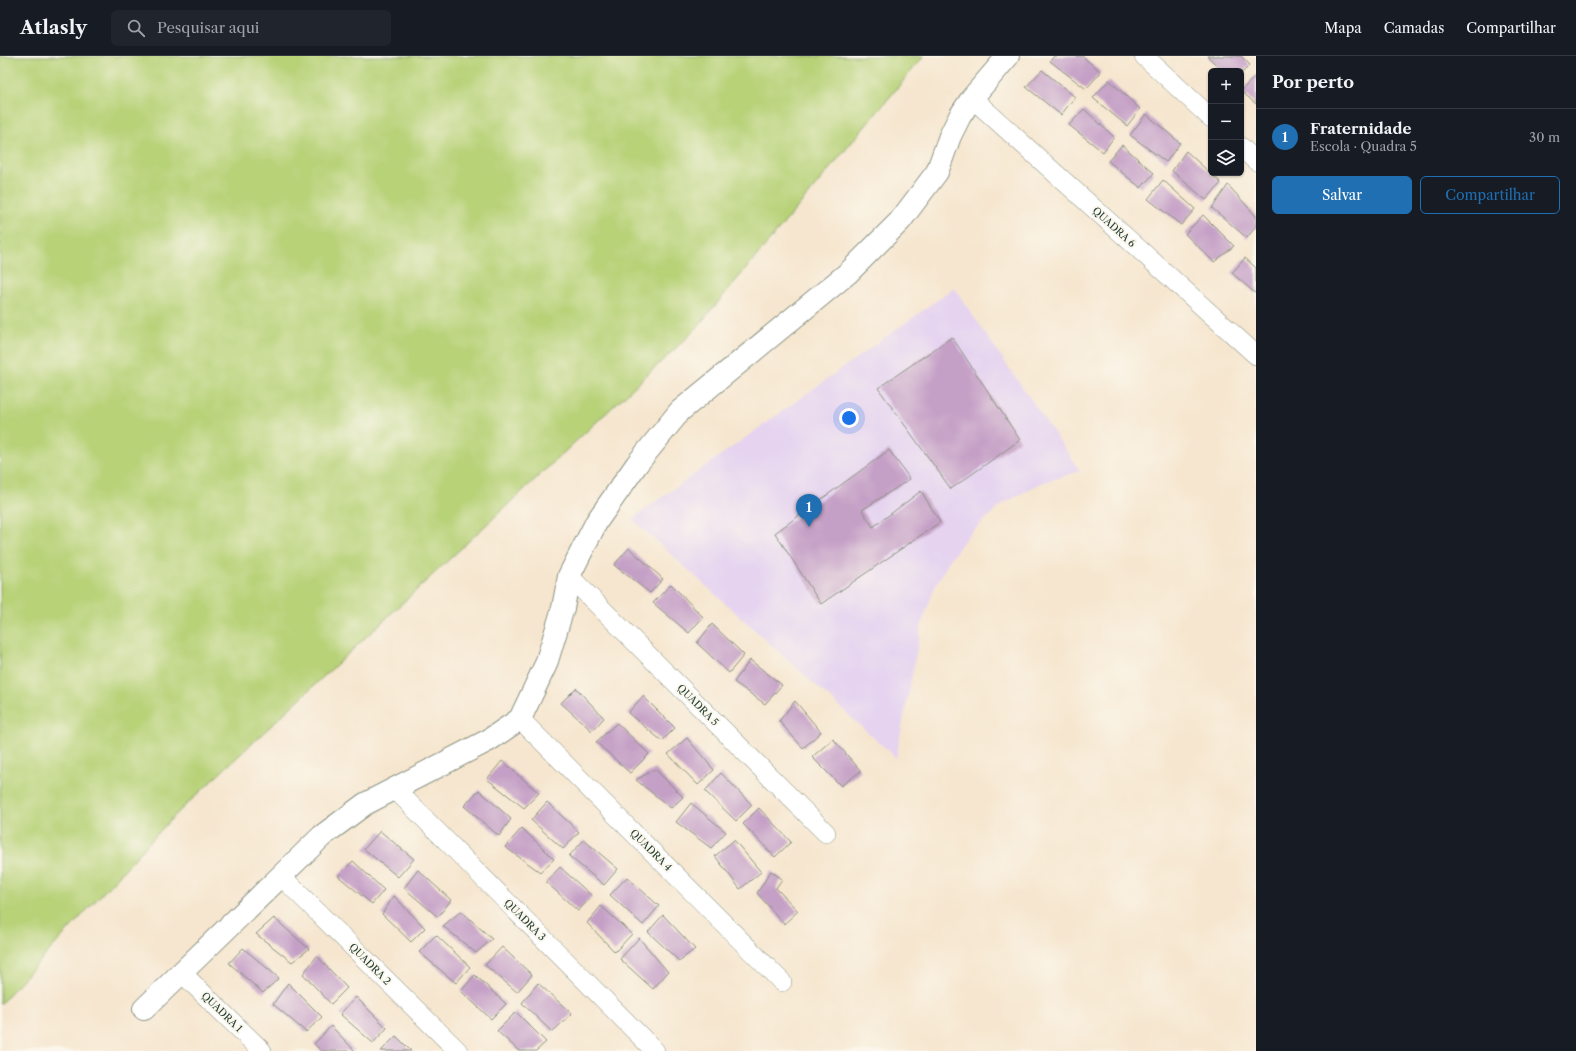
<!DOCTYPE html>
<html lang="pt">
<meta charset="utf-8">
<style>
:root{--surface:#171b24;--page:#20242c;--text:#f1f3f6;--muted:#9ea1a6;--line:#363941;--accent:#1f6fb2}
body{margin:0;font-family:"Libre Caslon Text",serif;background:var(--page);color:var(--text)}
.controls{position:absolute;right:12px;top:12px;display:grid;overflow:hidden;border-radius:6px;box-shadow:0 1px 3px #0004}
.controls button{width:36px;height:36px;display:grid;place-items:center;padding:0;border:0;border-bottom:1px solid var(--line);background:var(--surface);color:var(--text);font:20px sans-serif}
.you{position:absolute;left:849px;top:362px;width:14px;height:14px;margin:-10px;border:3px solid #fff;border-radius:50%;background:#1a73e8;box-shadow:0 0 0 6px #1a73e833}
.badge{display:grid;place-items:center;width:26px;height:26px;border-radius:50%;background:var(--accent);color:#fff;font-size:13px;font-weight:700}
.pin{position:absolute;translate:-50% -33px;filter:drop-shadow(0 1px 2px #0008)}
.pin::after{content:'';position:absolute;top:21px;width:14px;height:12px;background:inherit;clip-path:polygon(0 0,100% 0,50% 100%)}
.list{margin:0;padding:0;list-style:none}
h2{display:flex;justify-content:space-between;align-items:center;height:52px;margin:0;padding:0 16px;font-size:17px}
h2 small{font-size:13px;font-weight:400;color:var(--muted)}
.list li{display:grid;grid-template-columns:26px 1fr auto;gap:12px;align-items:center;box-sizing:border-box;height:56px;padding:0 16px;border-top:1px solid var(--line)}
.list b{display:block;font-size:15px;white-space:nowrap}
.list p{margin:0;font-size:13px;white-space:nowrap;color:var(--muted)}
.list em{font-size:13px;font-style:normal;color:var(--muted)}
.actions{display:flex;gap:8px;padding:12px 16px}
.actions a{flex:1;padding:9px 0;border:1px solid var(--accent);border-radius:6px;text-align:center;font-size:14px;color:var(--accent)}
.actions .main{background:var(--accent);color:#fff}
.icon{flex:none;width:22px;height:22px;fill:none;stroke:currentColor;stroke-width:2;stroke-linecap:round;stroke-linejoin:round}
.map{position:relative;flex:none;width:1256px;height:995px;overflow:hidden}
header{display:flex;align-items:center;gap:24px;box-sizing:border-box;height:56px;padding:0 20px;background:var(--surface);border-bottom:1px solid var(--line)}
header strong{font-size:19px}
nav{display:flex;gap:22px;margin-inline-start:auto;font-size:14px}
.search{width:280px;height:36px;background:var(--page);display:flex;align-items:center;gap:10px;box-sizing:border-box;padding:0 14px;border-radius:6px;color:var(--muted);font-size:15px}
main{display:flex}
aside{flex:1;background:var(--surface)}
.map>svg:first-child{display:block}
</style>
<header>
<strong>Atlasly</strong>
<div class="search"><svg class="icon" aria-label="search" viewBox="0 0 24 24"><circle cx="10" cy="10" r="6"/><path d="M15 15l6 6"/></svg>Pesquisar aqui</div>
<nav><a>Mapa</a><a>Camadas</a><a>Compartilhar</a></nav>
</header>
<main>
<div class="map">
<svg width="1256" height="995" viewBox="0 0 1256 995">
<rect width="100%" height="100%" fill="#fbf7ec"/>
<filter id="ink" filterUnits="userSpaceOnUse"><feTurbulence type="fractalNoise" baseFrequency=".025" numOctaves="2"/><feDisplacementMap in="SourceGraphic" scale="8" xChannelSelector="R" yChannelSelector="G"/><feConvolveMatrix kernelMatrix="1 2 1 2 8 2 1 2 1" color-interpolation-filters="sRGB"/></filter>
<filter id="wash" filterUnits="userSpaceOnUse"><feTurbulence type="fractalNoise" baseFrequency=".012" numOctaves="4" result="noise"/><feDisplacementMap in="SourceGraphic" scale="16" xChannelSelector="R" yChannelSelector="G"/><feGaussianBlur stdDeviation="0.9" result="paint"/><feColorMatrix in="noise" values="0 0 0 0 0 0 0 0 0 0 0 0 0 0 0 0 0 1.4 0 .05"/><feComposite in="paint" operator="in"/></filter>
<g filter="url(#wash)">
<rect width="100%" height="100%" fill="#f6e6cf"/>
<path fill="#e5d3f0" d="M954,232L1080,415L1039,428L1004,447L968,479L949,505L934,533L922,567L896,702L632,463Z"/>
<path fill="#b8d278" stroke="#6c8856" d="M0,0H924L693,276L173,761L0,948Z"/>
<g id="blocks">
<path fill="#c49fc6" d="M1054,0H1082L1101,16L1086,33L1050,5Z
M1207,0H1241L1250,9L1241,18V15H1223Z
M1042,14L1075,41L1061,59L1026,31Z
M1256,19V48L1241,35Z
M1109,24L1140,53L1127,70L1093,42Z
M1084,53L1114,81L1103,96L1069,69Z
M1146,58L1180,87L1166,106L1130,79Z
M1122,89L1154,117L1141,132L1108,105Z
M1186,95L1221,127L1206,144L1172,115Z
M1163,124L1195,153L1181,169L1148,143Z
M1228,129L1256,160V170L1247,182L1212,152Z
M1203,159L1234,190L1214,206L1185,178Z
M1245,202L1256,212V238L1232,217Z
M952,281L1020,384L951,433L878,332Z
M889,394L910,423L862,454L873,471L921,435L940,466L821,548L775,477Z
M629,492L663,523L650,537L614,509Z
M671,528L703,561L689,577L653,547Z
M712,568L744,599L729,617L697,587Z
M750,604L782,629L765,648L734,626Z
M576,632L604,662L592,675L561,647Z
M643,640L675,672L662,685L628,657Z
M795,645L821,676L803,692L779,665Z
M617,667L649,698L630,717L596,686Z
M687,682L714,714L698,729L668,698Z
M833,683L861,715L841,730L812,701Z
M502,705L539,737L524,752L487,723Z
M655,713L683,741L671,752L636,724Z
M721,717L752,749L736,765L705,735Z
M479,734L511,763L499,780L464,750Z
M547,746L579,776L563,793L531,764Z
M691,747L726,776L711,792L676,766Z
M759,752L791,786L775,801L743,768Z
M522,772L554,803L540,816L505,791Z
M380,775L414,803L398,821L364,793Z
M584,784L618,813L604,829L569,800Z
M734,784L761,816L740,833L715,800Z
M353,805L384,834L372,848L338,820Z
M560,811L592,840L578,855L546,826Z
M418,814L451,844L438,861L404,832Z
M771,815L782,823L776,832L798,855L784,868L757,837Z
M627,821L659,850L643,869L610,839Z
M394,840L425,872L411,886L382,858Z
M601,850L632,878L615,896L587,867Z
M461,855L492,883L476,897L443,870Z
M663,859L695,893L679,905L648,876Z
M274,862L309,893L292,906L256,878Z
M436,879L470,911L456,927L419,896Z
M639,882L668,916L653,933L620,903Z
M502,891L532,919L517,936L485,909Z
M243,892L279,922L263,937L229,907Z
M317,900L347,932L331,948L303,918Z
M475,919L506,948L491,963L461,935Z
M288,927L322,961L306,976L273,948Z
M538,927L572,958L552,976L522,947Z
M356,941L387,972L373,987L340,958Z
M516,956L546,986L536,995H519L497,975Z
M331,970L355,995H322L314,988Z
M396,980L411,995H381Z"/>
</g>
</g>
<g filter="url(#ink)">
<use href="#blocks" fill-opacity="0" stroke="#8a9282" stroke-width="1"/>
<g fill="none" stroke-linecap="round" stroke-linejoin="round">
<defs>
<path id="street" d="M1144,0L1211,62
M972,42L1256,299
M1241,91L1256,105
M569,520L826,777
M520,663L782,926
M395,733L655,995
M281,820L458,995
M182,917L262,995"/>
<path id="secondary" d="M144,953L322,780L365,748L489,684L520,663L546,608L563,552L569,520L597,465L637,408L680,355L848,217L900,165L937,116L950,80L960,60L972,42L1008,0"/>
</defs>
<use href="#street" stroke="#8a9282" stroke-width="20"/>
<use href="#secondary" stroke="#8a9282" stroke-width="24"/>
<use href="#street" stroke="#fff" stroke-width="19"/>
<use href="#secondary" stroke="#fff" stroke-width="22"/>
</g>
</g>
<g text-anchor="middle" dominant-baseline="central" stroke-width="4" stroke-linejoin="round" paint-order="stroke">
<g font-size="10" fill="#1f3d34" stroke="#fbf7ec">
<text transform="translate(1114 171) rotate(42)">QUADRA 6</text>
<text transform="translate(698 649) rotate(45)">QUADRA 5</text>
<text transform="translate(651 794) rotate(45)">QUADRA 4</text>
<text transform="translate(525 864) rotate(45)">QUADRA 3</text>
<text transform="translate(370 908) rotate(45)">QUADRA 2</text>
<text transform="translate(222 956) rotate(44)">QUADRA 1</text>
</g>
</g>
</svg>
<div class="controls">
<button>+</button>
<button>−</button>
<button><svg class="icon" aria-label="layers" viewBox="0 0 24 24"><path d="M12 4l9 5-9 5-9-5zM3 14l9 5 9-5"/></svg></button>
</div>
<div class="you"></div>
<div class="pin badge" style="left:809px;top:471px">1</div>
</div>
<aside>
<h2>Por perto<small></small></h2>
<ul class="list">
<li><span class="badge">1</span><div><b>Fraternidade</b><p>Escola · Quadra 5</p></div><em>30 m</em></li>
</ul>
<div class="actions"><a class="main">Salvar</a><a>Compartilhar</a></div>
</aside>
</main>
